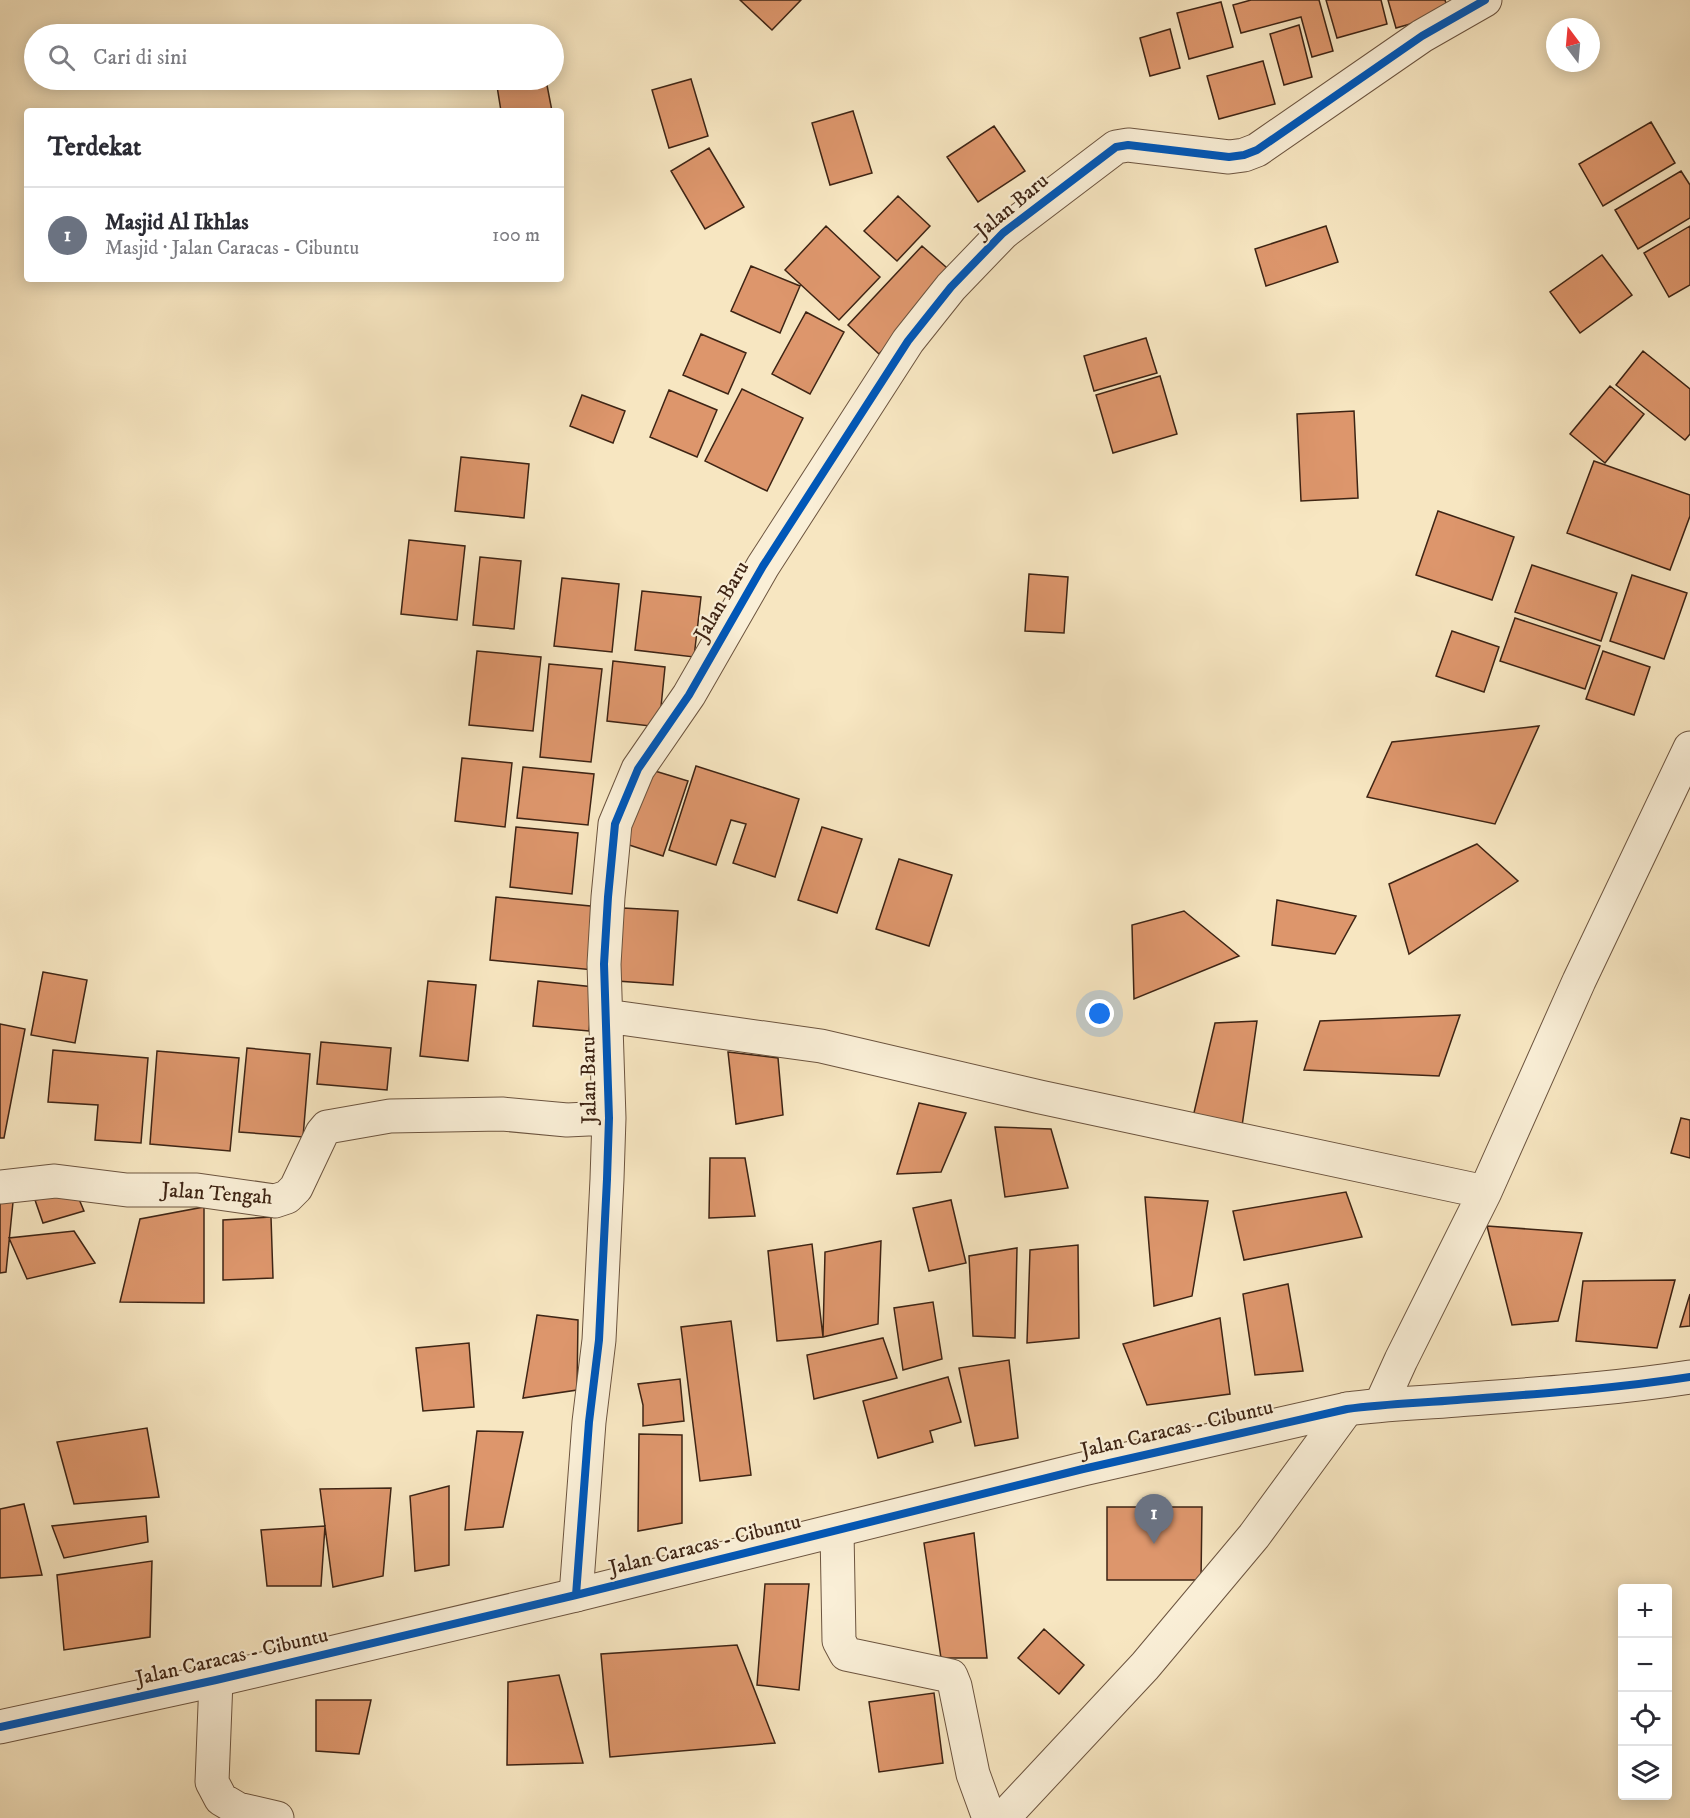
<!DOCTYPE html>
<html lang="id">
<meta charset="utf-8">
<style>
:root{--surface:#fff;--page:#f7f7f7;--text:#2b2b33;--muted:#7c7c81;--line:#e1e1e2;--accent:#111827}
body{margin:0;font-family:"IM FELL DW Pica",serif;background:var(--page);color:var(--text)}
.controls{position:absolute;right:18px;bottom:18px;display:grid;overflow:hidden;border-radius:6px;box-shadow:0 3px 15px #0003}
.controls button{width:54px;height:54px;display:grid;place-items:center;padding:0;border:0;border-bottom:2px solid var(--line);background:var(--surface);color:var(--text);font:30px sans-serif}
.compass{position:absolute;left:1546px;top:18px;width:54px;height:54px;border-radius:50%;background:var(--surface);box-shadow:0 3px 15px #0003;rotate:344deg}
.you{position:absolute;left:1100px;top:1014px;width:21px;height:21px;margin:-15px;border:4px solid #fff;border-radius:50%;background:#1a73e8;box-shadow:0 0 0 9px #1a73e833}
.badge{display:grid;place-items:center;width:39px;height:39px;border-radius:50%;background:var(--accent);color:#fff;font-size:20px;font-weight:700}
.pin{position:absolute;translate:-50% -50px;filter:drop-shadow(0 2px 3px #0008)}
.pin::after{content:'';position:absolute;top:32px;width:21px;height:18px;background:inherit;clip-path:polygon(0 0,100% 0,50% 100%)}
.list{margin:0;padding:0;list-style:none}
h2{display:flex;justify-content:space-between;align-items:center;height:78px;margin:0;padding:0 24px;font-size:26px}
h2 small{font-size:20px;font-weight:400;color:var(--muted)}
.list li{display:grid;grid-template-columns:39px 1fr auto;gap:18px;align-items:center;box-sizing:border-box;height:96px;padding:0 24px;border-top:2px solid var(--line)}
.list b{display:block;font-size:22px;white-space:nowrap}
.list p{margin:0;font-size:20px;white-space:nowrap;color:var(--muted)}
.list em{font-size:20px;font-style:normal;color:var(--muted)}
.icon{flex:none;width:33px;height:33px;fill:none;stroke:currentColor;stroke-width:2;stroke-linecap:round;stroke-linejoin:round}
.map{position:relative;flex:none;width:1690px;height:1818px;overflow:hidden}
.search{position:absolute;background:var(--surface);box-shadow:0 3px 15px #0003;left:24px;top:24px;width:540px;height:66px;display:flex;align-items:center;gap:15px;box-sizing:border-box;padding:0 21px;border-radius:33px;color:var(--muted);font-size:22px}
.panel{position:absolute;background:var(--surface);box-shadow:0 3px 15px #0003;left:24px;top:108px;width:540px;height:174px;border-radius:6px}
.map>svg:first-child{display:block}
</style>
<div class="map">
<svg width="1690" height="1818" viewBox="0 0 1690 1818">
<rect width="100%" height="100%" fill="#f7e6c1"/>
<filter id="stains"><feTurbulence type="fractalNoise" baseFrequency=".00333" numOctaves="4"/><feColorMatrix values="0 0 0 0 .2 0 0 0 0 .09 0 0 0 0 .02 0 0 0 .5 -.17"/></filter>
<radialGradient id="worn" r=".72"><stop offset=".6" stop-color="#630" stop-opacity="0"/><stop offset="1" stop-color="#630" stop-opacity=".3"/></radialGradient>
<path fill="#dd966c" stroke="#3e2414" stroke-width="1.5" d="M740,0H801L772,30Z
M1251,0H1319L1333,51L1312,57L1301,17L1241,33L1233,5Z
M1326,0H1381L1387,24L1337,38Z
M1388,0H1445L1449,13L1396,28Z
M1221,2L1233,47L1189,59L1177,13Z
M1299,25L1312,77L1284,85L1270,34Z
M1170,29L1180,68L1150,76L1140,38Z
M1263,61L1275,104L1219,119L1207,76Z
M691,79L708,136L669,148L652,90Z
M496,80H546L552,111H501Z
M853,111L872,173L830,185L812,123Z
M1651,122L1675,163L1603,206L1579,164Z
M994,126L1025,171L978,202L947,157Z
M709,148L744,207L705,229L671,171Z
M1681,171L1690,185V218L1638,249L1615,210Z
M898,196L930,226L897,261L864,231Z
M826,226L880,277L839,320L785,270Z
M1326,226L1338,262L1266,286L1255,249Z
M1690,226V285L1669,297L1644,253Z
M922,246L954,274L879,354L848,325Z
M1602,255L1632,295L1580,333L1550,292Z
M751,266L800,286L780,333L731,311Z
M806,312L844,332L810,394L772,374Z
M701,334L746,353L728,394L683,375Z
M1146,338L1157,373L1094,391L1084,356Z
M1643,351L1690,389V434L1685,440L1616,385Z
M1160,376L1177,434L1113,453L1096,395Z
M1610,386L1644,414L1605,463L1570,434Z
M742,389L803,418L767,491L705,461Z
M669,390L717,410L697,457L650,437Z
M582,395L625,411L613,443L570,426Z
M1354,411L1358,498L1301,501L1297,414Z
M461,457L529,464L524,518L455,511Z
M1594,461L1690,495V516L1670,570L1567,533Z
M1438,511L1514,537L1492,600L1416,575Z
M409,540L465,546L457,620L401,614Z
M480,557L521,561L514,629L473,625Z
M1532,565L1617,593L1601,641L1515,612Z
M1029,574L1068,577L1064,633L1025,631Z
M1632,575L1687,593L1664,659L1610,641Z
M562,578L619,584L612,652L554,646Z
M642,591L701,597L694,657L635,650Z
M1515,618L1600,646L1585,689L1500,661Z
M1452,631L1499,647L1484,692L1436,676Z
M477,651L541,657L533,731L469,725Z
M1603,651L1650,667L1634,715L1586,699Z
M613,661L665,667L659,727L607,721Z
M549,664L602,669L591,762L540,757Z
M1539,726L1495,824L1367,797L1392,742Z
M462,758L512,763L505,827L455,821Z
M696,766L799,799L775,877L733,863L746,824L731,820L716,865L669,850Z
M523,767L594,774L588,825L517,818Z
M645,768L688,781L663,856L620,842Z
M516,827L578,833L572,894L510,887Z
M822,827L862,839L837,913L798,900Z
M1477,844L1518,881L1409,954L1389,884Z
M899,859L952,875L929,946L876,929Z
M496,897L601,907L594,970L490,960Z
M1277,900L1356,916L1335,954L1272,945Z
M623,908L678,911L673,985L617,981Z
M1184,911L1239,956L1134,999L1132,925Z
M43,972L87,980L75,1043L31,1035Z
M428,981L476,985L468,1061L420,1056Z
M538,981L594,987L589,1031L533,1026Z
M1460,1015L1439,1076L1304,1070L1320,1021Z
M1257,1021L1242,1126L1193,1117L1215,1023Z
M0,1024L25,1029L4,1138H0Z
M321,1042L391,1048L387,1090L317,1084Z
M247,1048L310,1054L303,1137L239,1132Z
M53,1050L148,1058L141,1143L95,1140L98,1105L48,1102Z
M157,1051L239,1058L230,1151L150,1144Z
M728,1052L778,1058L783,1115L736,1124Z
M919,1103L966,1113L941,1172L897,1174Z
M1681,1118L1690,1120V1158L1671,1153Z
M995,1127L1051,1129L1068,1188L1005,1197Z
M710,1158H745L755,1216L709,1218Z
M76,1192L84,1211L43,1223L35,1200Z
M1346,1192L1362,1237L1244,1260L1233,1211Z
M1145,1197L1208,1201L1192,1296L1154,1306Z
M951,1200L966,1263L929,1271L913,1208Z
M0,1202H13L6,1272L0,1273Z
M204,1207V1303L120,1302L140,1219Z
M271,1217L273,1278L223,1280V1220Z
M1487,1226L1582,1233L1558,1321L1512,1325Z
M74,1231L95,1263L27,1279L9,1238Z
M881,1241L878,1324L823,1337L825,1252Z
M812,1244L823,1337L777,1341L768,1251Z
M1078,1245L1079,1338L1027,1343L1030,1250Z
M1017,1248L1015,1338L973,1336L969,1256Z
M1675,1280L1657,1348L1576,1341L1583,1281Z
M1288,1284L1303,1371L1255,1375L1243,1294Z
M1690,1294V1326L1680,1327Z
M933,1302L942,1359L903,1370L894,1308Z
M537,1315L578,1320L577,1390L523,1398Z
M1220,1318L1230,1394L1147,1405L1123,1344Z
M731,1321L751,1475L700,1481L681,1327Z
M883,1338L897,1378L814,1399L807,1355Z
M469,1343L474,1407L423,1411L416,1348Z
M1009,1360L1018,1438L975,1446L959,1368Z
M948,1377L961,1422L930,1431L933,1442L878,1458L863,1401Z
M680,1379L684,1421L643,1426V1405L638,1384Z
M147,1428L159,1497L74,1504L57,1442Z
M477,1431L523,1432L503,1527L465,1530Z
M639,1434L682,1435V1523L638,1531Z
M449,1486V1565L415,1571L410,1496Z
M391,1488L383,1576L333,1587L320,1489Z
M24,1504L42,1575L0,1578V1509Z
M1107,1507H1202L1201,1580H1107Z
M146,1516L148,1542L64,1558L52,1526Z
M325,1526L321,1586H267L261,1530Z
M974,1533L987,1658H941L924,1543Z
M152,1561L150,1637L64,1650L57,1575Z
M765,1584H809L799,1690L757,1685Z
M1044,1629L1084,1665L1059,1694L1018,1658Z
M737,1645L775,1743L610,1757L601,1654Z
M559,1675L583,1763L507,1765L508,1682Z
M934,1693L943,1763L879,1772L869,1702Z
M316,1700H371L359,1754L316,1751Z"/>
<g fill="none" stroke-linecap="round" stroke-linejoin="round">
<defs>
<path id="minor" d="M606,1016L821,1046L1040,1097L1485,1192
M0,1187L55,1181L127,1190H197L275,1201L287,1197L296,1188L322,1133L327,1127L333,1126L390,1116L502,1114L567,1120L609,1118
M1381,1404L1401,1360L1485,1192L1579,981L1690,748
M837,1531L839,1641L846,1654L951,1676L955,1686L973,1774L989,1818
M576,1595L589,1422L599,1340L607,1179L609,1118L604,964L608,897L615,824L638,769L689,695L763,566L908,341L951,287L1003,233L1116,147L1128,145L1229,157L1244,155L1257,150L1422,36L1485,0
M216,1680L212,1782L221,1799L238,1809L277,1818
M1003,1818L1145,1666L1254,1536L1347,1409"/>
<path id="tertiary" d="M0,1727L216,1680L576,1595L1083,1469L1347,1409C1384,1404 1420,1403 1457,1400C1535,1394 1613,1389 1690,1377"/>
</defs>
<use href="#minor" stroke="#6c543f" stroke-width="35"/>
<use href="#tertiary" stroke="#6c543f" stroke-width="35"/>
<use href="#minor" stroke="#faefd7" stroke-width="33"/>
<use href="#tertiary" stroke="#faefd7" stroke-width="33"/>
<defs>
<path id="cycleway" d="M576,1595L589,1422L599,1340L607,1179L609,1118L604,964L608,897L615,824L638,769L689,695L763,566L908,341L951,287L1003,233L1116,147L1128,145L1229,157L1244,155L1257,150L1422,36L1485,0
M0,1727L216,1680L576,1595L1083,1469L1347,1409C1384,1404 1420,1403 1457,1400C1535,1394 1613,1389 1690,1377"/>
</defs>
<use href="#cycleway" stroke="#faefd7" stroke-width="11"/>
<use href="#cycleway" stroke="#0057b8" stroke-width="8"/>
</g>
<g text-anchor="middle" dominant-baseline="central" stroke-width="4.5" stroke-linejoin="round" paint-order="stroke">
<g font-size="21" fill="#3e2414" stroke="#faefd7">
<text transform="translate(1012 206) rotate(-40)">Jalan Baru</text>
<text transform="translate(722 601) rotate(-60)">Jalan Baru</text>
<text transform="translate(589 1080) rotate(-91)">Jalan Baru</text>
<text transform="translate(217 1194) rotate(4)">Jalan Tengah</text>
<text transform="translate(1177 1429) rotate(-13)">Jalan Caracas - Cibuntu</text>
<text transform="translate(705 1545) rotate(-14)">Jalan Caracas - Cibuntu</text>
<text transform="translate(232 1657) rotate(-13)">Jalan Caracas - Cibuntu</text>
</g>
</g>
<rect width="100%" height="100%" filter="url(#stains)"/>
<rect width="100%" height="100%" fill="url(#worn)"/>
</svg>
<div class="controls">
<button>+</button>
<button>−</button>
<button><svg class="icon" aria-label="locate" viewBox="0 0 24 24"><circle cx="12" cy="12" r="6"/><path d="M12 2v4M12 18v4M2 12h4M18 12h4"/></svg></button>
<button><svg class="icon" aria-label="layers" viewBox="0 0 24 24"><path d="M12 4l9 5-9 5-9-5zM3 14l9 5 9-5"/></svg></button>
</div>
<svg class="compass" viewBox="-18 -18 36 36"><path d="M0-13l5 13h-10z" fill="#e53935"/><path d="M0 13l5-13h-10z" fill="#7c7c81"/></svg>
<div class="you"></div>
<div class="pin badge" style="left:1154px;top:1544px;background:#6b7280">1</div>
<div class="search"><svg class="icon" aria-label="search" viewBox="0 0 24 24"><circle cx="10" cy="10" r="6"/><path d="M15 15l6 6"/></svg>Cari di sini</div>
<section class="panel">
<h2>Terdekat<small></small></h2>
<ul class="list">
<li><span class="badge" style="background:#6b7280">1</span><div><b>Masjid Al Ikhlas</b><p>Masjid · Jalan Caracas - Cibuntu</p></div><em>100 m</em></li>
</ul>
</section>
</div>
